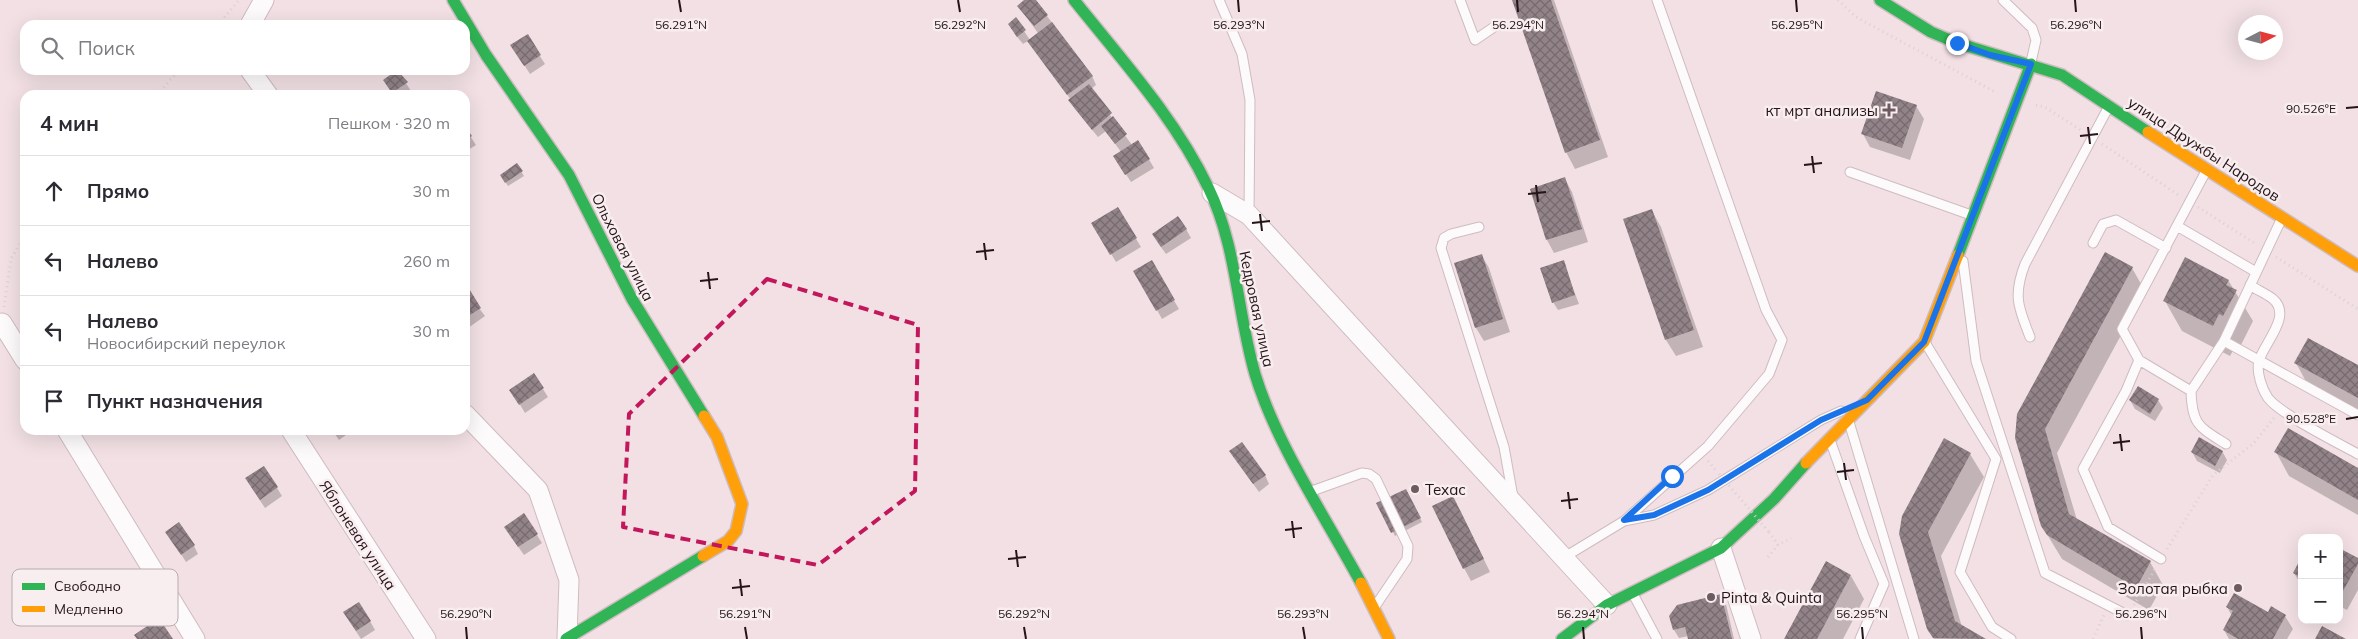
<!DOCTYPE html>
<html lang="ru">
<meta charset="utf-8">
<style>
:root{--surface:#fff;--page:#f2f2f3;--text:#2b2b33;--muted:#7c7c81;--line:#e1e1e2}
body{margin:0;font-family:Mulish,sans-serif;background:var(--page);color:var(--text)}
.controls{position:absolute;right:15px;bottom:15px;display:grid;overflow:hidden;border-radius:10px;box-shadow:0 5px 20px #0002}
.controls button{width:45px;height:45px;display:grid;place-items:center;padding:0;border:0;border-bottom:1px solid var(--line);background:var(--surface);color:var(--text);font:25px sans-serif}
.compass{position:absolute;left:2238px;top:15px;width:45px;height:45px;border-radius:50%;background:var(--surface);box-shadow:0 5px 20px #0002;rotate:84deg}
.stop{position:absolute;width:15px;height:15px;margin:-11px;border:4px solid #1a73e8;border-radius:50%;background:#fff}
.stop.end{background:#1a73e8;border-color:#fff;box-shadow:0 1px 5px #0008}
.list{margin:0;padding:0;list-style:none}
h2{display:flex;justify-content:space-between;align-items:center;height:65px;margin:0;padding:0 20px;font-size:21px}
h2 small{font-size:16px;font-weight:400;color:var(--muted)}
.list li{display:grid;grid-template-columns:32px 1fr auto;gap:15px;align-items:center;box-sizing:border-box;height:70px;padding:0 20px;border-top:1px solid var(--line)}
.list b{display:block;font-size:19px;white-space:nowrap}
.list p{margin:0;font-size:16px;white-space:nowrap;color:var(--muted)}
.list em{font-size:16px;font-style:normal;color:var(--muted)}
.icon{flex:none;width:28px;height:28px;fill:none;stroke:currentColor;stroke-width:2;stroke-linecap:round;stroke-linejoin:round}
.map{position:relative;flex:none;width:2358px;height:639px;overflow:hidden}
.search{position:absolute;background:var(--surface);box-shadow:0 5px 20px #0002;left:20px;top:20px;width:450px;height:55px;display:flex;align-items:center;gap:12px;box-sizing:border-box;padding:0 18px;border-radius:15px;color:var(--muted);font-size:19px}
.panel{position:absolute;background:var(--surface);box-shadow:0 5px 20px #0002;left:20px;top:90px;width:450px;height:345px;border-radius:15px}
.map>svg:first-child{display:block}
</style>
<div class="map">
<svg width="2358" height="639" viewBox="0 0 2358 639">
<defs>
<pattern id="building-cross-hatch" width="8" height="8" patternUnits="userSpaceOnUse" patternTransform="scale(1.25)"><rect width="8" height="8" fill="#928389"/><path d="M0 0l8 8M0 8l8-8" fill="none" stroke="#776a6f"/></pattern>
</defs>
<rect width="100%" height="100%" fill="#f2e0e4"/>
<path fill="#0003" d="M1026,0H1034L1047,16L1092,76L1096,85L1091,89L1132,145L1138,141L1154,168L1131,182L1114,156L1121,152L1106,131L1098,137L1075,109L1071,100L1028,41L1023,44L1014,33L1016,19L1030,40L1038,33L1018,6Z
M1513,0H1554L1608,157L1575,169L1566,152Z
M527,36L545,64L530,74L517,54Z
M398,71L411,91L406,95H394L385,80Z
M1916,106L1924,119L1910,160L1870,147L1863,134Z
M465,128L476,145L465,152Z
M517,165L524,176L508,186L501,175Z
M1565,179L1572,192L1588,242L1554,253L1547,240L1531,189Z
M1118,209L1141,247L1116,262L1093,224Z
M1652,211L1661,227L1703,347L1676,356L1666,340L1625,220Z
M1186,229L1191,238L1166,254L1158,243Z
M1482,256L1489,268L1510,332L1484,341L1476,328L1456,264Z
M1151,262L1179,309L1162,319L1135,271Z
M1563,262L1579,304L1558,310L1553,302Z
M2132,268L2145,291L2057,453L2077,520L2150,562L2163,585L2149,610L2062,559L2042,526L2016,437Z
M2228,280L2253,321L2241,345L2237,343L2230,356L2182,331L2165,301Z
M465,290L485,316L468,328L465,324Z
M2296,363L2358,367V413L2309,387Z
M534,375L548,397L525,413L516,398Z
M2130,400H2158L2163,408L2155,421L2135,409Z
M332,430H353L339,440Z
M2222,451L2227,460L2220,473L2197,461L2192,452Z
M2276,452L2358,470V515L2289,476Z
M1970,454L1984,477L1941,556L1962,627L1983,639H1934L1928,629L1903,516Z
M1236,460L1265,475L1269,484L1259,492Z
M264,467L282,496L265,508L251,487Z
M1406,490L1422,522L1395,536L1378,504Z
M1460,510L1490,572L1471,581L1464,568Z
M510,535H537L542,543L524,555Z
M172,540L194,546L198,554L186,562Z
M2339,550L2358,560V590L2347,610L2339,606Z
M2302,559V586L2294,573Z
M1851,576L1864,599L1843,639H1786Z
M1721,596L1726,604L1734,639H1689L1688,636L1679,638L1674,630Z
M2227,607L2285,616L2293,629L2287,639H2229L2224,630L2232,616Z
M344,613L370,621L375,630L361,639Z"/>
<path fill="url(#building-cross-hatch)" d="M1024,0H1036L1048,15L1034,26L1017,6Z
M1512,0H1551L1600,140L1565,153Z
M1016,17L1026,30L1017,37L1008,24Z
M1052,22L1093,76L1067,95L1027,41Z
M528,34L541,55L524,66L510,45Z
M397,70L408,82L392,93L383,80Z
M1089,84L1112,113L1092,130L1068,100Z
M1876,91L1917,105L1902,148L1861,134Z
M1113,116L1127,134L1115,144L1101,126Z
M465,126L472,136L465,141Z
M1138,140L1150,159L1125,175L1113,156Z
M517,163L523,171L505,183L500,175Z
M1565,177L1582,229L1546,240L1530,189Z
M1118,207L1137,238L1110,255L1091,223Z
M1652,209L1694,330L1665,340L1623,219Z
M1178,216L1187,229L1161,247L1152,234Z
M2105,252L2133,267L2045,429L2069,514L2151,561L2136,588L2047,535L2041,526L2015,438L2017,414Z
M1482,254L1503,319L1475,328L1454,263Z
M2185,257L2229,280L2226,285L2237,290L2223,316L2219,314L2213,326L2163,301Z
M1152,260L1175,300L1156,311L1133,271Z
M1564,260L1575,295L1552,303L1540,268Z
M468,287L481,308L465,318V288Z
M2308,338L2358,365V398L2294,363Z
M534,373L544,388L519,405L509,390Z
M2138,386L2159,399L2150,414L2129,400Z
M2288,428L2358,468V500L2274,452Z
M2199,437L2223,451L2215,466L2191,452Z
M1944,438L1971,453L1928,532L1955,621L1986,639L1933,638L1927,629L1899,534L1902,516Z
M1242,442L1266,475L1253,484L1229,451Z
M264,466L278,487L260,500L245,478Z
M1406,489L1421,518L1391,533L1376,503Z
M1453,496L1484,559L1463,569L1432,506Z
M524,513L538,534L518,547L504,527Z
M179,522L195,545L181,555L165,532Z
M2339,548L2358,558V564L2339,598Z
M2302,556V578L2293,573Z
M1826,561L1851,575L1817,639H1784Z
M2234,593L2268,612L2271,606L2286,615L2273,639H2238L2223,630L2233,611L2226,607Z
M1721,594L1732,639H1688L1685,627L1673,630L1669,616L1677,605Z
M359,602L371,621L356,631L343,612Z
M159,618L173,639H137L134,635Z
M2322,626L2346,639H2315Z"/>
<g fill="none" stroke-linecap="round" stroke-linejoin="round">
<defs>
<path id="lane" d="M1219,0L1242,54L1250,100L1249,215
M1460,0L1475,40L1494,27
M2003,0L2032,28L2036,40L2031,62
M1850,172L1971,215
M2177,226L2256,272
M1479,227L1451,234L1444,238L1441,248L1504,447L1513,497
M2093,243L2103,224L2116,220L2166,248
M1963,261L1976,361L2045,573L2127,615
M2250,285C2257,290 2267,294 2273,299C2293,316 2263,344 2259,361C2256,372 2262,389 2268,398C2280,414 2338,443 2358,454
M2030,337C2018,307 2013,295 2025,264L2108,108
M2224,341L2358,415
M1926,344L1996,459L1960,572L1992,627L2011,639
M2139,360L2191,391L2224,341L2281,220
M2191,391C2192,425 2199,427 2226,444
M1849,422L1914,639
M1830,440L1864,536L1884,584L1860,639
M1312,491L1362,473L1369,474L1376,479L1408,546L1407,559L1376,605
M1624,521L1708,446L1769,374L1782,340L1766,310L1657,0
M1563,558L1624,521L1654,515L1708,490L1821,420L1841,411
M2161,559L2108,527L2083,469L2126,391L2139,360L2122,329L2205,173
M1633,594L1657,639"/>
<path id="street" d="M250,25L264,0
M250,70L268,95
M1212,193L1249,215L1607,605
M2,323L25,360
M465,414L538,490L569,580L567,638
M67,430L195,639
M291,430L426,639
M1721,548L1751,639"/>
<path id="fast" d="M453,0L486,55L569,175L632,299L704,416
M1074,0C1122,60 1175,118 1208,187C1237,246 1237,312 1255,374C1276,444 1326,518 1361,583
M1880,0L1931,32L1957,43L2062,75L2148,132
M1958,255L2031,64
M566,639L703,556
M1562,639L1607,605L1721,548L1774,499L1806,463"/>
<path id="slow" d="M2148,132L2358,266
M1806,463L1924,342L1958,255
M703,556L728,541L736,531L742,504L717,437L704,416
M1361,583L1389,639"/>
</defs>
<use href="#lane" stroke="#cebcc0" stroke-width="11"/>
<use href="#street" stroke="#cebcc0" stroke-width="21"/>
<use href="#fast" stroke="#cebcc0" stroke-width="14"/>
<use href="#slow" stroke="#cebcc0" stroke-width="14"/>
<path stroke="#d8d2d4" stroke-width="3" stroke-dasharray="1 4" stroke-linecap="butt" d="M1838,0L1856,17L1997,93
M218,25L239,0
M157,95L179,70
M2036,105L2045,107L2082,131
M2102,144L2180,196
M2198,207L2256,244
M2276,257L2358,309
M4,307L11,259L25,235
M1708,461L1717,472
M1769,532L1778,545
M2167,549L2213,475L2254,443L2274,418
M1768,557L1778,545L1791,538
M2134,605L2155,569
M2093,639L2104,615"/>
<use href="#lane" stroke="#fdfafb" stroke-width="9"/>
<use href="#street" stroke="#fdfafb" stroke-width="19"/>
<use href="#fast" stroke="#30b455" stroke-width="11"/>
<use href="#slow" stroke="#ff9f0a" stroke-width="11"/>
<path stroke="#d8d2d4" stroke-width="3" stroke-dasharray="1 4" stroke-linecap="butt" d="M1719,474L1769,532"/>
</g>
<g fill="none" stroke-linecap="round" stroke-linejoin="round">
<path stroke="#1a73e8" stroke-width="6" d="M1672,476L1624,520L1654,515L1708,490L1821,420L1867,400L1924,342L2031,64L1990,55L1957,43"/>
</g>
<path fill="none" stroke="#c2185b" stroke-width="4" stroke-dasharray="10 6" stroke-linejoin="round" d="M767,279L918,325L915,491L818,565L623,527L629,414Z"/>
<path fill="none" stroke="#251317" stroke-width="2" d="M679,0L681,12M958,0L960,12M1238,0L1239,12M1517,0L1518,12M1796,0L1797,12M2075,0L2076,12M2346,108L2358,107M2088,127L2090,144M2080,136L2098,134M1812,156L1814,173M1804,165L1822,163M1536,185L1538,202M1528,194L1546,192M1260,214L1262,231M1252,223L1270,221M984,243L986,260M976,252L994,250M708,272L710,289M700,281L718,279M2346,419L2358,417M2120,434L2122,451M2113,443L2130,441M1844,463L1846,480M1837,472L1854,470M1568,492L1570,509M1561,501L1578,499M1292,521L1294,538M1285,530L1302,528M1016,550L1018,567M1008,559L1026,557M740,579L742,596M732,588L750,586M466,627L467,639M745,627L747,639M1024,627L1026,639M1303,627L1305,639M1583,627L1584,639M1862,627L1863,639M2141,627L2142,639"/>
<g fill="#6d5b5f" stroke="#f8edef" stroke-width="2">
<path d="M1886.5 102.5h5v5h5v5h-5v5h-5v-5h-5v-5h5z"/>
<circle cx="1415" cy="489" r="5"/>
<circle cx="2238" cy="588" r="5"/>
<circle cx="1711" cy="597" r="5"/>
</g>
<g text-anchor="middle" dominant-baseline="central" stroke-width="5" stroke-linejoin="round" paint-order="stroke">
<g font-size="15" fill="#251317" stroke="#f8edef" text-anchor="end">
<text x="1878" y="110">кт мрт анализы</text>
<text x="1425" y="489" text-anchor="start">Техас</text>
<text x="2228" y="588">Золотая рыбка</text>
<text x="1721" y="597" text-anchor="start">Pinta &amp; Quinta</text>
</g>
<g font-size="15" fill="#251317" stroke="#f8edef">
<text transform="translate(2204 149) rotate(33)">улица Дружбы Народов</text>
<text transform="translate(623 247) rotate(63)">Ольховая улица</text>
<text transform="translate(1257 309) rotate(78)">Кедровая улица</text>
<text transform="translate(358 535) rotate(57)">Яблоневая улица</text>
</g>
</g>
<rect x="12" y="569" width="166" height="57" rx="8" fill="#f8edef" stroke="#b9acae" stroke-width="1"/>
<rect x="22" y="583" width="23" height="7" fill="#30b455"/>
<rect x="22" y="606" width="23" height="6" fill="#ff9f0a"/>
<g font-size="14" fill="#251317">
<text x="54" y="591">Свободно</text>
<text x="54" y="614">Медленно</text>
</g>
<g font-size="12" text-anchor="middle" fill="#251317" stroke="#f8edef" stroke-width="5" stroke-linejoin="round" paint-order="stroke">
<text x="681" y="29">56.291°N</text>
<text x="960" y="29">56.292°N</text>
<text x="1239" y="29">56.293°N</text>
<text x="1518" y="29">56.294°N</text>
<text x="1797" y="29">56.295°N</text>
<text x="2076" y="29">56.296°N</text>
<text x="2311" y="113">90.526°E</text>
<text x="2311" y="423">90.528°E</text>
<text x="466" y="618">56.290°N</text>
<text x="745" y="618">56.291°N</text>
<text x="1024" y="618">56.292°N</text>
<text x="1303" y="618">56.293°N</text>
<text x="1583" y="618">56.294°N</text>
<text x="1862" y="618">56.295°N</text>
<text x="2141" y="618">56.296°N</text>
</g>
</svg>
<div class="controls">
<button>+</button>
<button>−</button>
</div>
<svg class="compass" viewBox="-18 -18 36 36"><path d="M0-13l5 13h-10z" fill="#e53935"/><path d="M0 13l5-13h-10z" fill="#7c7c81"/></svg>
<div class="stop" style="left:1672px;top:476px"></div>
<div class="stop end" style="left:1957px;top:43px"></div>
<div class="search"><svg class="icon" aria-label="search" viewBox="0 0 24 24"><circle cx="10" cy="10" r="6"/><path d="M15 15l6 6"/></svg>Поиск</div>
<section class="panel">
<h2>4 мин<small>Пешком · 320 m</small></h2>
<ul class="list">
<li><svg class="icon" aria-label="ahead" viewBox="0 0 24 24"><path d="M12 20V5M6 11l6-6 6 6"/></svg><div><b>Прямо</b></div><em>30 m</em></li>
<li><svg class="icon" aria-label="left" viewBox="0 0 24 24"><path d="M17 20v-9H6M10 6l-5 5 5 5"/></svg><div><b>Налево</b></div><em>260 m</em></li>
<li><svg class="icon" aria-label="left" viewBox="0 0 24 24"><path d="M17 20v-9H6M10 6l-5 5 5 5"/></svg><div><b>Налево</b><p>Новосибирский переулок</p></div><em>30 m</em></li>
<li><svg class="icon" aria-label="arrive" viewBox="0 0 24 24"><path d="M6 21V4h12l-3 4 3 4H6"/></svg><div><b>Пункт назначения</b></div></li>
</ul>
</section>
</div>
